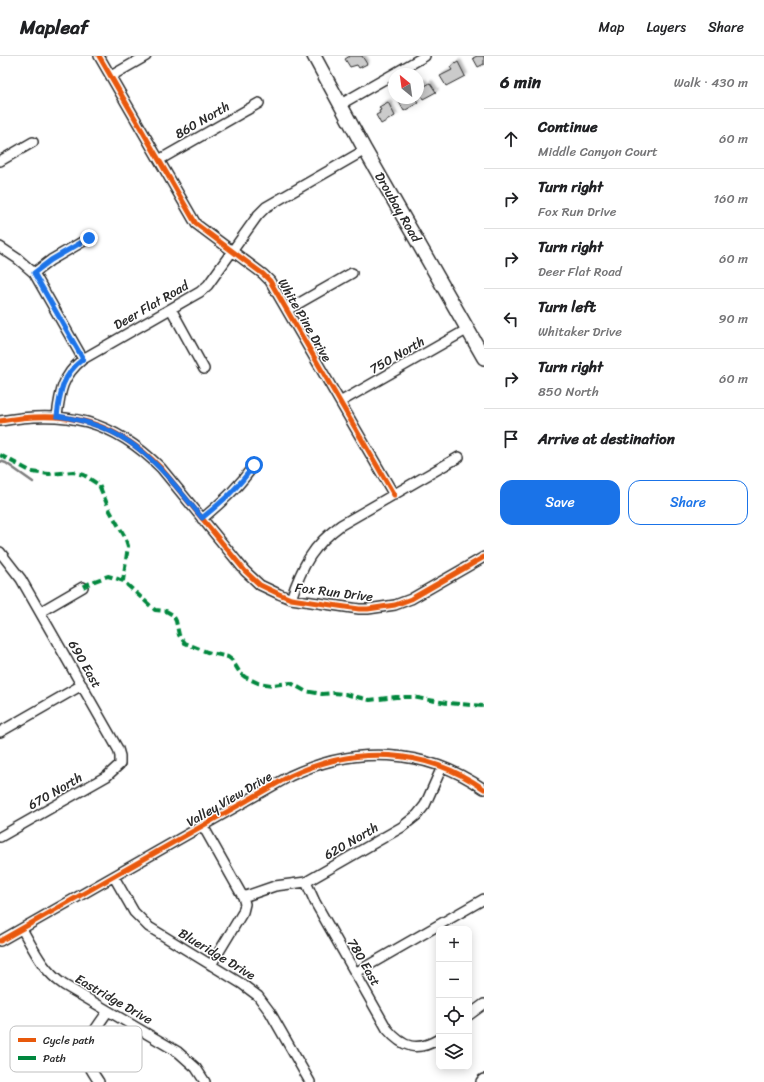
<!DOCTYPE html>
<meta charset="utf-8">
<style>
:root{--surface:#fff;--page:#f2f2f2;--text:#202124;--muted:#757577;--line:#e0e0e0;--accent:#1a73e8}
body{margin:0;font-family:Sriracha,sans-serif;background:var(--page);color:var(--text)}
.controls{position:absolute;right:12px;bottom:12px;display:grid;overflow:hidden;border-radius:8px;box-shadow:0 2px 10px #0003}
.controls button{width:36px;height:36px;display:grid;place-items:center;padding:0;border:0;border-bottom:1px solid var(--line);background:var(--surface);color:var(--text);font:20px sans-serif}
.compass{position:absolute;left:388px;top:12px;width:36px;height:36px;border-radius:50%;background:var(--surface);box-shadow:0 2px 10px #0003;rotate:331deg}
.stop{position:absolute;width:12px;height:12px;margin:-9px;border:3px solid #1a73e8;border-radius:50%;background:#fff}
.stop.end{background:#1a73e8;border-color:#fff;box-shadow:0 1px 4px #0008}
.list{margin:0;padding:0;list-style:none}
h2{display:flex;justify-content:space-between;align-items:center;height:52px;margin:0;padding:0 16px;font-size:17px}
h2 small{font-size:13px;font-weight:400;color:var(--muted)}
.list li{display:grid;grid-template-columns:26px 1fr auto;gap:12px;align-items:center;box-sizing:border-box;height:60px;padding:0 16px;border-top:1px solid var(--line)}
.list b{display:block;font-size:15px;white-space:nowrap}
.list p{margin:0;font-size:13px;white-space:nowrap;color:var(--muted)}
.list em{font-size:13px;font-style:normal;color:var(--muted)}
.actions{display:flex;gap:8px;padding:12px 16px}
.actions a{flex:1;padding:9px 0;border:1px solid var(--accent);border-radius:12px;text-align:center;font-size:14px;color:var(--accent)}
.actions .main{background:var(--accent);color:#fff}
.icon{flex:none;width:22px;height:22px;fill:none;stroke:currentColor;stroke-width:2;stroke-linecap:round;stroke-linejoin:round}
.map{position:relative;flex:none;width:484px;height:1026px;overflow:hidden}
header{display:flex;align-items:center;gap:24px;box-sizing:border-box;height:56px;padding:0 20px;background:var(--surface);border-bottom:1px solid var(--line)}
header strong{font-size:19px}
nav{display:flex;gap:22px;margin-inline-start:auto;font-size:14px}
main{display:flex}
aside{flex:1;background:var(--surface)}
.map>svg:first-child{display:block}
</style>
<header>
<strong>Mapleaf</strong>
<nav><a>Map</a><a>Layers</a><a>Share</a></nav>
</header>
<main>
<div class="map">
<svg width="484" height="1026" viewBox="0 0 484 1026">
<defs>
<filter id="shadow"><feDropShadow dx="2.5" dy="-2.5" stdDeviation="1" flood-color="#0004"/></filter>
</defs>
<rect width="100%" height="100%" fill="#fff"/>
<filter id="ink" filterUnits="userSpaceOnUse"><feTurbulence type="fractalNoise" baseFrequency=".025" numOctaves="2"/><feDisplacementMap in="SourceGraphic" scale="8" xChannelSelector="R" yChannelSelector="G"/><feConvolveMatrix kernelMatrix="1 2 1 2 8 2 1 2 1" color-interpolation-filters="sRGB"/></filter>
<g filter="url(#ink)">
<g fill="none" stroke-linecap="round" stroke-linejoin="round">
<path stroke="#7e7e7e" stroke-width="2.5" d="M0,405L6,407L33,426"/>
</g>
<path fill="#cbcbcb" stroke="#2b2b2b" filter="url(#shadow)" d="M350,0H362L367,8L359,12L357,9L350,11L345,3Z
M477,0H484V8L478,11L473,2Z
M458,6L465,20L446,30L440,20L452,14L450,11Z
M423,26L425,30L430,27L436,36L423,43L418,34V29Z
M404,42H415L418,47L404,55L399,46Z
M388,46L395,60L381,68L376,59L380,57L379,55L381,54L379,51Z"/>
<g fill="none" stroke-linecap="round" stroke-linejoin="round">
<defs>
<path id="street" d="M99,0L196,168L263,218L270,225L394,439
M111,20L146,0
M341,48L425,0
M159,104L259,47
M0,105L33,86
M0,191L18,203L34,217L83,303
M34,217L51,204L89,182
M171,253L204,313
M287,254L352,217
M340,346L468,273
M57,360C60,336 62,320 83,303L200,236L208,229L258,159L266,151L365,94
M0,365C66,353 113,364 161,412L245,515L260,529L279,538L291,543L359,553H368L395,549L411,543L484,501
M202,463C223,445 238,432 254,409
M0,496L21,523L118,693L120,700V708L107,720L0,781
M291,543C302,510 313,489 341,469L459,401
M40,556L83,531
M0,676L82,629
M203,770L243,841L245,848L243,856L211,909
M114,821L134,856L149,871L242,928L258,940L270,956L310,1026
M306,826L315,846L387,973C403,992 417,996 439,983
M243,841L275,830L306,826L402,771L417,759L425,749L442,711
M22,873C34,894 43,915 64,929L178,996L196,1012L205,1026
M0,885L290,720C355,689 425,692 484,733
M355,917L484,843
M469,959L484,948
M99,1026C94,1018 86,1008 85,998C83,988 102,964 108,955"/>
<path id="secondary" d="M314,0L365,94L484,302
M483,1026L484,1025"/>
</defs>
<use href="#street" stroke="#2b2b2b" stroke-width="12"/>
<use href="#secondary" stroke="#2b2b2b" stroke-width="16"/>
<use href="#street" stroke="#fff" stroke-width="9"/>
<use href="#secondary" stroke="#fff" stroke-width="13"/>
<path stroke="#00873e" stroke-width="4" stroke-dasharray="8 4" stroke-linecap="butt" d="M0,399L32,416L49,418L73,416L84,419L99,429L110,455L125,481L128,490L123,525
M83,531L92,526L108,520L115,522L123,525L155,554L166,555L173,559L176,565L179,579L185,587L207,596L228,601L232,604L240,617L245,621L258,627L272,629L291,627L305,635L322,638L333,637L345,638L370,644L396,641H412L447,647L484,650"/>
<defs>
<path id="cycleway" d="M99,0L196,168L263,218L270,225L394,439
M0,365C66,353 113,364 161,412L245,515L260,529L279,538L291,543L359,553H368L395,549L411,543L484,501
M0,885L290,720C355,689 425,692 484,733"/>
</defs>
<use href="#cycleway" stroke="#fff" stroke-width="8"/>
<use href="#cycleway" stroke="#e8590c" stroke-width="5"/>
</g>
</g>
<g fill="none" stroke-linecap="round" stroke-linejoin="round" filter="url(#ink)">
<path stroke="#1a73e8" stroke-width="5" d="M89,182L51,204L34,217L83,303C62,319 60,336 57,360C131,370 158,408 202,462C223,445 238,432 254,409"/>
</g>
<g text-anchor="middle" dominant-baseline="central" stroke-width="3" stroke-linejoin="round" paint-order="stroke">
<g font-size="13" fill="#2b2b2b" stroke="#fff">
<text transform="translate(202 64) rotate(-30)">860 North</text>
<text transform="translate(398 151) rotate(60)">Droubay Road</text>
<text transform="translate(151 249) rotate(-30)">Deer Flat Road</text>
<text transform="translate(305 264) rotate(60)">White Pine Drive</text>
<text transform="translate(397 299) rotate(-30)">750 North</text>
<text transform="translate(334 536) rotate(7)">Fox Run Drive</text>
<text transform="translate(85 608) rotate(60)">690 East</text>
<text transform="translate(55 735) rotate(-30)">670 North</text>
<text transform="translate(229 743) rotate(-30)">Valley View Drive</text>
<text transform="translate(351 785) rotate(-30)">620 North</text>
<text transform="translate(217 898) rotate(31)">Blueridge Drive</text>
<text transform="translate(364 906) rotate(60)">780 East</text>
<text transform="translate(114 943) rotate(30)">Eastridge Drive</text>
</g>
</g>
<rect x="10" y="970" width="132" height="46" rx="6" fill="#fff" stroke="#bfbfbf" stroke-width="1"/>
<rect x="18" y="982" width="18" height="4" fill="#e8590c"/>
<rect x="18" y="1000" width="18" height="4" fill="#00873e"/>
<g font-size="11" fill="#2b2b2b">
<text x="43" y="988">Cycle path</text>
<text x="43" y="1006">Path</text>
</g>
</svg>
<div class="controls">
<button>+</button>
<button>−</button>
<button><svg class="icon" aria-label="locate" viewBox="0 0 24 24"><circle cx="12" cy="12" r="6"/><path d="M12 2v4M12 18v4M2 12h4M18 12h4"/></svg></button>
<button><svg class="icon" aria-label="layers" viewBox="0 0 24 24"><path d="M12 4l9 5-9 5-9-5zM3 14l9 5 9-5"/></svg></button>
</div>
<svg class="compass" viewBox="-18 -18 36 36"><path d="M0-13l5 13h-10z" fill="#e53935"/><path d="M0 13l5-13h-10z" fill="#757577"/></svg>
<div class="stop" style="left:254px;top:409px"></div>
<div class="stop end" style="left:89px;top:182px"></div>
</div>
<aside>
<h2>6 min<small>Walk · 430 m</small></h2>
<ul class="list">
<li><svg class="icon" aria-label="ahead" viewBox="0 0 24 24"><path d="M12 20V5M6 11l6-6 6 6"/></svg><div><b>Continue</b><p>Middle Canyon Court</p></div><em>60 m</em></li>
<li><svg class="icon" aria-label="right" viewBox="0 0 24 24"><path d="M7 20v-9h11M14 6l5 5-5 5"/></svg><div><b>Turn right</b><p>Fox Run Drive</p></div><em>160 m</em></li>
<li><svg class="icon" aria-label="right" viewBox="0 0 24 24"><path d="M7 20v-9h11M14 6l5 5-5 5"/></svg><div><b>Turn right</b><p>Deer Flat Road</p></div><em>60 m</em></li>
<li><svg class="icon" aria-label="left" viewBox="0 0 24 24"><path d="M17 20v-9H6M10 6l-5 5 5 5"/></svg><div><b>Turn left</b><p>Whitaker Drive</p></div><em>90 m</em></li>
<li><svg class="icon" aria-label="right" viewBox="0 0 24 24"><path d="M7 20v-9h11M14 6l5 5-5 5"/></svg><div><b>Turn right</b><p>850 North</p></div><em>60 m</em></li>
<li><svg class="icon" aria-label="arrive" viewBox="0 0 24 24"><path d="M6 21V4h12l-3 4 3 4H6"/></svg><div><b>Arrive at destination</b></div></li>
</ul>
<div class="actions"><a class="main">Save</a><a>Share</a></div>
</aside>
</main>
